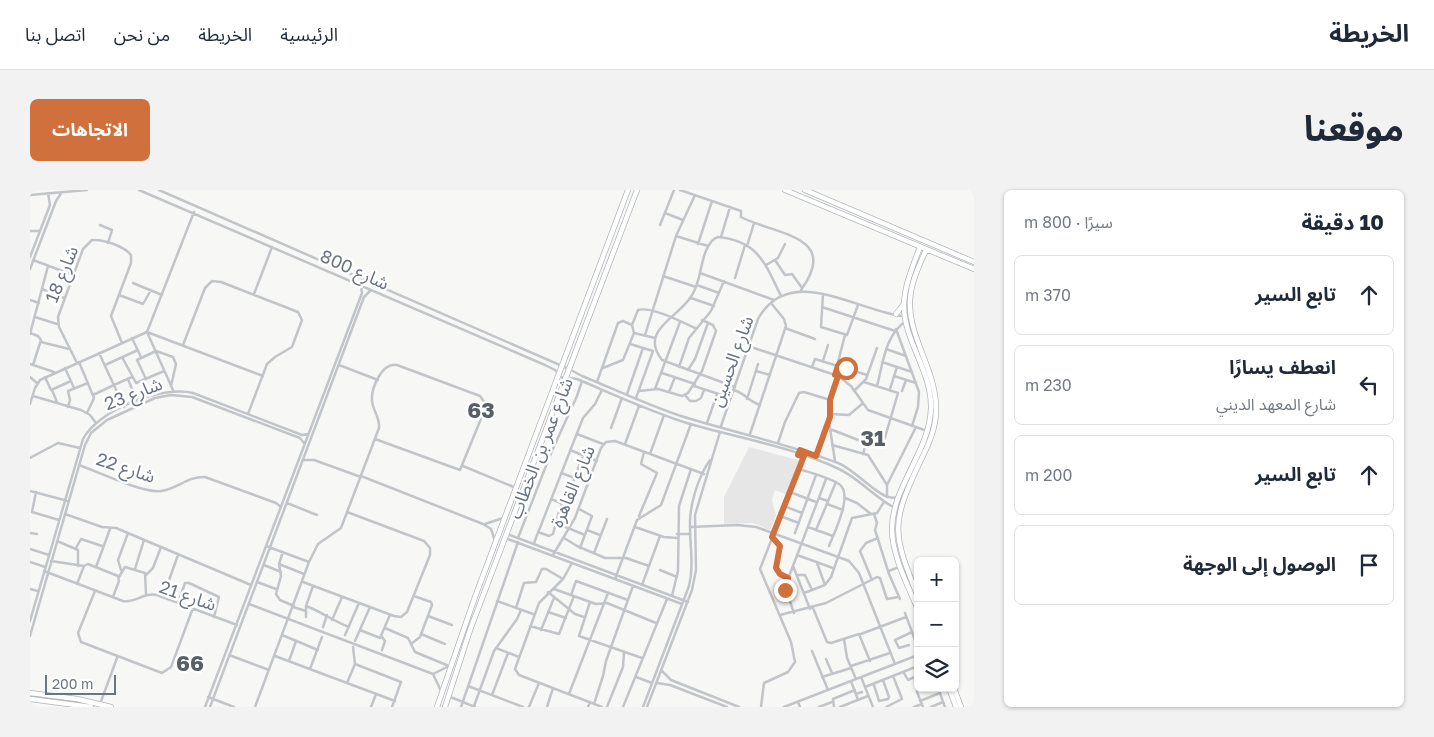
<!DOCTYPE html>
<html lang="ar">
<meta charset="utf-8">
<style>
:root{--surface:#fff;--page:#f2f2f3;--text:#1f2937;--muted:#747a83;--line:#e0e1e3;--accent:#d0713d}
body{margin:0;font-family:"Golos Text","Noto Sans Arabic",sans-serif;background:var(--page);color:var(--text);direction:rtl}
.controls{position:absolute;right:15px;bottom:15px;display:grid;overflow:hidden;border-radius:8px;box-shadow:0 1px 4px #0004}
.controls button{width:45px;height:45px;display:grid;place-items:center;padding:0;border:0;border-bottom:1px solid var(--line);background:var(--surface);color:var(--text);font:25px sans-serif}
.scale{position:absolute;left:15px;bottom:12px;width:71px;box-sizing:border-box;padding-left:5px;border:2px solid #6a7582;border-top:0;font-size:14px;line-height:18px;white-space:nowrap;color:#6a7582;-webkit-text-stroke:4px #fff;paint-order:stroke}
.stop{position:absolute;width:15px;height:15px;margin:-11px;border:4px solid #d0713d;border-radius:50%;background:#fff}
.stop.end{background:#d0713d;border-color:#fff;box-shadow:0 1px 5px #0008}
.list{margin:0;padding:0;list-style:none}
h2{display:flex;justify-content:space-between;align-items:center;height:65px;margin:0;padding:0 20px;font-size:21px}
h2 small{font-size:16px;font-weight:400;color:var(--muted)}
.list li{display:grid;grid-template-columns:32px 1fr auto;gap:15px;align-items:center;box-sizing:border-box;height:80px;margin:0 10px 10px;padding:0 10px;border:1px solid var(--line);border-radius:8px}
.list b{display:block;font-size:19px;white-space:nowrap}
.list p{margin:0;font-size:16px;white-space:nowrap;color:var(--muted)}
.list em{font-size:16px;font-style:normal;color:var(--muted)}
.icon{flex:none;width:28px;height:28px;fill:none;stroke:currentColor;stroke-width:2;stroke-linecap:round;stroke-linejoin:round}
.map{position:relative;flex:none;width:944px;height:517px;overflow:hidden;direction:ltr;border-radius:8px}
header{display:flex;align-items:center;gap:30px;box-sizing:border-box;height:70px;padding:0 25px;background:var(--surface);border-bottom:1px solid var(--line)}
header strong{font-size:24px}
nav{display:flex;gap:28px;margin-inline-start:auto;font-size:18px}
.intro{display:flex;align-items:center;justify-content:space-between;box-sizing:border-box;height:120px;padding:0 30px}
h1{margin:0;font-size:35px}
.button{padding:12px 22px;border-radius:8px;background:var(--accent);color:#fff;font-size:18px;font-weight:700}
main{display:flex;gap:30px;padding:0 30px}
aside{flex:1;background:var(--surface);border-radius:8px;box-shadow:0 1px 4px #0004}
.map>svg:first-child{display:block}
</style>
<header>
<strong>الخريطة</strong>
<nav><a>الرئيسية</a><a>الخريطة</a><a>من نحن</a><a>اتصل بنا</a></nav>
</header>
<div class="intro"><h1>موقعنا</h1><a class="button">الاتجاهات</a></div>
<main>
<aside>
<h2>10 دقيقة<small>سيرًا · 800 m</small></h2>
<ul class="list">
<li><svg class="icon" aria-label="ahead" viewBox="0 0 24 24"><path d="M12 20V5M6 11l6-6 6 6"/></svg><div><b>تابع السير</b></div><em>370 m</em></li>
<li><svg class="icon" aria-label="left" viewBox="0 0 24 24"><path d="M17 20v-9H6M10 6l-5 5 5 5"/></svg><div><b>انعطف يسارًا</b><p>شارع المعهد الديني</p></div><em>230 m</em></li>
<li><svg class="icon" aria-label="ahead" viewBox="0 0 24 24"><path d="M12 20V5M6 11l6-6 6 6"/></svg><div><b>تابع السير</b></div><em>200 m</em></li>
<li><svg class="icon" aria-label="arrive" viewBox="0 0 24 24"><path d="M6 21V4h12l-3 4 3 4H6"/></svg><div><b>الوصول إلى الوجهة</b></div></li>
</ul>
</aside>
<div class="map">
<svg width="944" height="517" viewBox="0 0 944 517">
<rect width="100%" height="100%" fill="#f7f7f5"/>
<path fill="#e5e6e5" d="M719,257L771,271L758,305L745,300L742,310L746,325L740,340L723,333L694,334V307Z"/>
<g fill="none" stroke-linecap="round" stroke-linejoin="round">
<defs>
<path id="secondary" d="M755,0L944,79
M775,0L944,72
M866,124L873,115
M888,407C863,344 860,335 889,274C898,256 906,239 906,220C907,181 878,148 880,110C881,92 889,76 896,60
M888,420C878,395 863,368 862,341C861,297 900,262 901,218C902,182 874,151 874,116C874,96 883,76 890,57
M919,498L926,517
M924,498L931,517
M0,503L47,509L81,517
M0,509L61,517
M407,517L445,407L598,0
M415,517L440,440L607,0"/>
</defs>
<use href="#secondary" stroke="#b2b6ba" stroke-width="6"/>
<path stroke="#c1c4c8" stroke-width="2.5" d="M109,0L515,175L525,180L531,187L547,189C585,205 621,222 660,234C709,248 763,257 809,279C830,289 844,307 865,318
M129,0L539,179L552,186C584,199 615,214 648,225C701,242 756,253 808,273C827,280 851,313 868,307
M650,0L711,21V27C745,45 811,45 771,100
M0,5L57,0
M635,23L653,30
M70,35L82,40L78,53
M630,35L644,0
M0,41H10
M646,46L678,56
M691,47L700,17
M668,54L682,11
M717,56L724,33
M0,67L20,15L18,3
M3,70L43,85
M745,70L755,85L762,84L772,98
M736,75L748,68L755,54
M0,79L26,11L32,2
M670,83L744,110
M633,86L666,97
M705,88L715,55
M103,93L132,105
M667,95L689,103
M12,99L34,108
M224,104L242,57
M793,104L791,137L817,145L828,115
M89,105L113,114L121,100
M661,108L684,116
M0,110L9,113
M792,117L865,141
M5,127L27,134
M755,138L785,149
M866,139L889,202L888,217L882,236
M0,143L8,146L11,150L3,175
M604,143L602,135L608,120C621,116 652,132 665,138
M0,144L18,76
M615,145L646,46L665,5
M102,148L111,167
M11,152L39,159
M600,154L623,161
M153,155L175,98L182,91L191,92L268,122L272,130L262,157L245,167L237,174L218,224
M718,156L808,186L821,196L838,220L897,241
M856,159L876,166
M69,163L94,217
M92,167L106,193L134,181
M793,171L798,155
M49,172L64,208L57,223
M852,172L882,182
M47,173L29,137L28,127L53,59L62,50C73,49 94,56 101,65V73L81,126L92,153
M0,174L24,182
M75,175L108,160
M309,175L348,190
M649,177L659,148L681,121L694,91
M782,177L785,169L837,185
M35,178L44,198
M573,178L593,170L604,143L625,148
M658,180L665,169L678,133
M726,181L740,185
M632,183L665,194
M805,184L815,145
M864,186L886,193
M0,187L7,193
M15,187L21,200L41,191
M98,189L107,212
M116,189L107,170L126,161L143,167L146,174L141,196
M567,192L588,133L593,131L602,135
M834,192L868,203L853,254
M84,195L102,187
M664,196L701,208
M847,196C853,173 855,145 876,131
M705,197L632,170C609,141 647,128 660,108C665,102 667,94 669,87C672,75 675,51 688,47C729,51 735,74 751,106
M625,199L650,132
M860,199L867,177
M22,200L27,212
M143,200L117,142L164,22
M704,200C716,204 718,211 730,215
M609,201L628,199L652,206L658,203L672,181L686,141L683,135L672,130
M824,201L836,189L847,158
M872,201L876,190
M639,202L645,187
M597,204L613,158
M63,205L84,195
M655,205L660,211H666L671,208L674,200
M3,206L51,220L60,225L66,233
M606,208L623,161
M717,209L728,174
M0,214L5,198L10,190L117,142L233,186
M38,217L40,210L38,201L58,193
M801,224L819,225L832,214
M799,232L805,271
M677,233L687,204
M691,236L728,129C761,70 831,125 881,127
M581,238L592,208
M800,239L836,253L833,264
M547,244L573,254
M720,244L756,136L754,129L741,113
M748,253L755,232L769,203L774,202L800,210
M595,254L609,216
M802,255L838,265L857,295
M540,260L567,271
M620,264L634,225
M787,266L800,227V210L808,186
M0,268L28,253L50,258
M273,270H284L331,287
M49,275C66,281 114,304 131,301C147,299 158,286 175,287L246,313L251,317
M433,276L486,298
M769,279C781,283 798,287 809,294C824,304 804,343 799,356
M531,283L559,293
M331,286L453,334L461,339L465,351
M0,301L38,311
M6,302L2,322L29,330
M760,302L786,312
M857,307V295L886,237
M789,308L798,311
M815,308L827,313L841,324
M521,309L531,313
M257,313L287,325
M797,314L813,320
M754,316L772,323
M549,319L562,326L550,358
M35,324L72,337L86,338L221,395
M844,324L847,333L845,340L859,384L870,409
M609,326L627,283L611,274L614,262
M750,326L769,333
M455,334L473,328
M528,334L555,345
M605,337L634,347L647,348
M660,337L707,335L726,337L819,371L829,383L865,474
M778,337L803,346
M557,340L570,345
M786,340L806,292
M508,342L519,346L523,344L530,318L542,295L553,265
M0,343L7,344
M765,343L786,285
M477,344L658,412
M647,344H660
M742,347L750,356L746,378L751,384L758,388
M475,348L652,414
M488,348L521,263L547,206L552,191
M534,348L547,356L575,368H596L619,376
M27,351L48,360V376
M504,353L553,228L565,214L572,200
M236,356L279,372
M46,358L51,349L72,356
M0,359L19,365
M253,362L249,374L251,386L246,404L250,410L264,416
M564,363L577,329
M523,365L545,328L571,258L576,252L585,251L674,284
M767,365L803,378
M21,371L54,376
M0,372L15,377
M542,373L533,389L509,413L485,479L489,485L572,517
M787,373L795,395
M249,374L274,384
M234,375L251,382
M763,376L780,419
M66,377L80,339
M105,379L114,350
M91,380L88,370L98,343
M630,380L647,387
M14,381L93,411C106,413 114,402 127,405L207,435
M859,381L869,377
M116,385L123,378L131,357
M767,385H775L782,400
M89,387L95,377L115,383L116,404
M585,389L607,330L631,315L661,234
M842,390L830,361L836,353L848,348
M227,392L246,399
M273,392L364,426L371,427L377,422L400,365V358L394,351L317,322
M47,394L54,376L58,374L88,386L89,391L83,407
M612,395L630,346
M0,399L8,401
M524,399L566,414L577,413L626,433
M65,401L48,443L51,452L132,483L141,477L163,418
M518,402L545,424L554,427
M774,403L795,395L801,387L822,328L847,323L854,312
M541,405L546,391L598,410
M642,406L648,381L649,316L661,279
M133,407L148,365
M467,411L503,424
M560,412L549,446L612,468
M148,413L155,393H159L189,407L184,427
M219,414L403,484L411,501
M276,416C292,422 303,431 319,437
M263,417L276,421
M486,418L494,393L506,392L512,379H516L533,389
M783,418L797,452L801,453L829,444L840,471
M518,422L536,428
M764,423L755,397L796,289
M875,423L885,450L888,452
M750,425L796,413L847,387L850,388L857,409L868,407
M398,426L422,435
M276,427V416L283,396
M302,430L312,407
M0,431L53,249C68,220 132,195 163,203L272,245L278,244
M500,436L529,444L544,406
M293,437L297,425
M355,438L378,448L385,462L419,476
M330,440L350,448L360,425
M511,440L524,408
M391,444L415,454
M831,444L876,427
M252,445L288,460
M315,445L329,413
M0,446L55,255L61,243L77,230L125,208L141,205L162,207L270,248L274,253
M352,447L355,451L352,460
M814,449L817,468L826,489
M325,451L340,417
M381,454L390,447L402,415L401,412L384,406
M879,455L869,458L865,450L882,442
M466,458L489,467
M782,461L798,500
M199,465L239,480
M245,466L365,511
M796,469L802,483
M259,471L266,451
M325,474L371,492L362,517
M821,476L860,463
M280,479L292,447
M631,480L641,490L709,517
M874,483L878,490L887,486
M403,484L419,476
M606,487L622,493
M792,487L821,478
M831,487L843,517
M821,491L828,510
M317,493L325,474L323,457
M627,493L640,495L697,517
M844,495L849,511L858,509L859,507L853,490
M438,496L493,517
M835,497L888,476
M889,498L887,502L893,517
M908,498L915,517
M539,504L578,403
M826,504L832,502
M462,505L478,463
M418,506L445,517
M178,507L204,517
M890,511L910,503
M768,512L770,517
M70,514L87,468
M564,514L573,486L576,471L603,396
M444,516L464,461L487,429L491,420
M175,517L332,103L331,96
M180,517L334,107L341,100
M225,517L279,372L288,354L311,338L349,238C350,227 343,221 342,211C341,198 352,172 367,175L450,206L455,213V219L430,280L345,249
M341,517L346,504
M431,517L488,352
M499,517L509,493
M517,517L523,498
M558,517L560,512
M577,517L593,477L594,462
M593,517L637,409
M613,517L659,396C664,376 660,357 660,337C659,316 668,287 680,270
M617,517L662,400L666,380L665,325L690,242
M731,517L734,493L758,482L765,472L761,452L730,379L774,266
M754,517L888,465
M789,517L802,512
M804,517L803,509L825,500
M810,517L838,506
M856,517L872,509L863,486
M884,517L892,514
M901,517L913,512"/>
<use href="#secondary" stroke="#fff" stroke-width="4.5"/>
</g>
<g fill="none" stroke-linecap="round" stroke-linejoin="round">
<path stroke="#d0713d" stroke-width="6" d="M755,400L758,388L750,384L746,378L750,356L742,347L774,266L768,265L770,260L786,266L800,227V210L808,186L805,185L808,176L816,178"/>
</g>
<g text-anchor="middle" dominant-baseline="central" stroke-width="5" stroke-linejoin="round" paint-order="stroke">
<g font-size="18" fill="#6a7582" stroke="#fff">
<text transform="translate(325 79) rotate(24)">شارع 800</text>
<text transform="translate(31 84) rotate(-68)">شارع 18</text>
<text transform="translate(701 171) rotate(-70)">شارع الحسين</text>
<text transform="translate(103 203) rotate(-21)">شارع 23</text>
<text transform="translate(510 258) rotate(-69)">شارع عمر بن الخطاب</text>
<text transform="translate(96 277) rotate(18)">شارع 22</text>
<text transform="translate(542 296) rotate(-67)">شارع القاهرة</text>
<text transform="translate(158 405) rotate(19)">شارع 21</text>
</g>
<g font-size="22" font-weight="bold" fill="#575f68" stroke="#fff">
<text x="451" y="219">63</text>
<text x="843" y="247">31</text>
<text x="160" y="472">66</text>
</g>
</g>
</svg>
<div class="controls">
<button>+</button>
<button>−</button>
<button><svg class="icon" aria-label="layers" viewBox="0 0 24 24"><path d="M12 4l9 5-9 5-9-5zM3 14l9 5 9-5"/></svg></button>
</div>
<div class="scale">200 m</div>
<div class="stop" style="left:816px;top:178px"></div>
<div class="stop end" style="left:755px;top:400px"></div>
</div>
</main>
